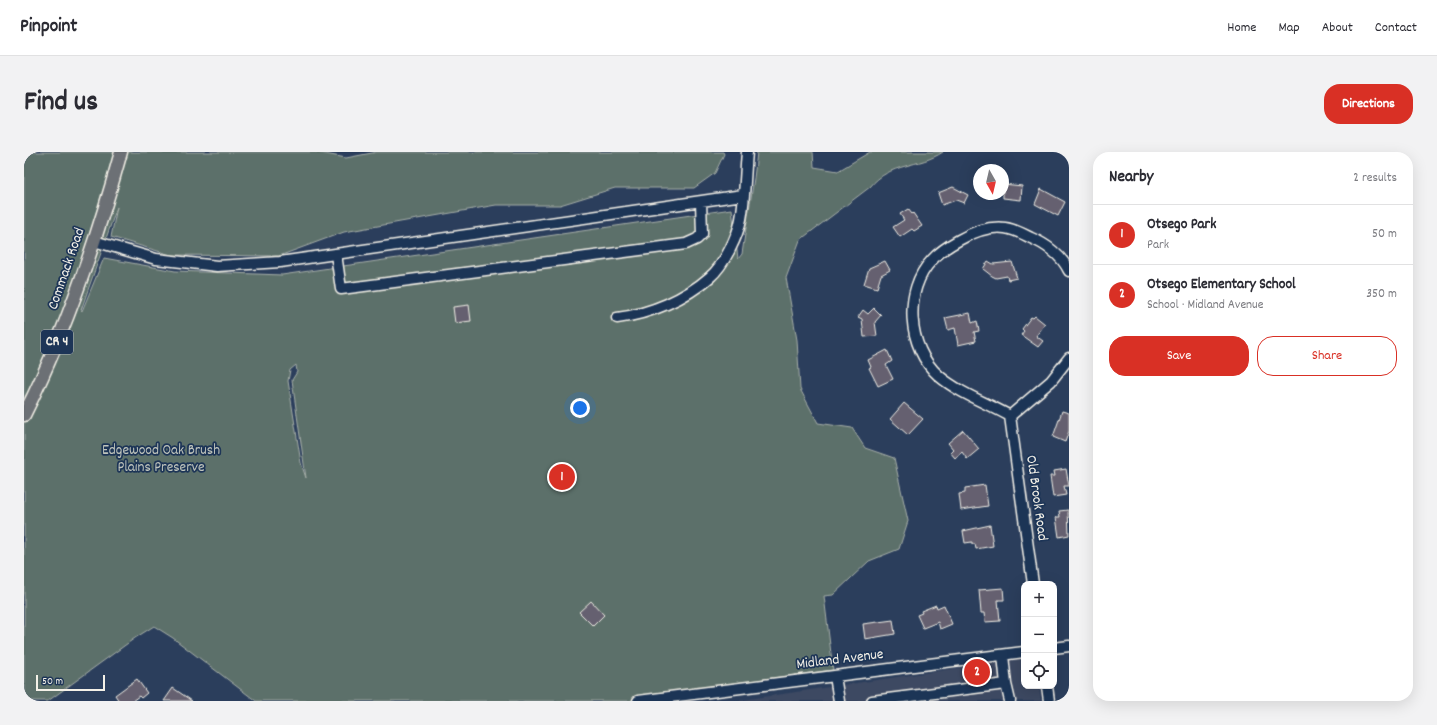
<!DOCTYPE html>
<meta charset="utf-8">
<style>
:root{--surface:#fff;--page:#f2f2f3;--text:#2b2b33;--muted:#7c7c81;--line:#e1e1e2;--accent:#d93025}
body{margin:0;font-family:Dekko,sans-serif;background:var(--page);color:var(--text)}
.controls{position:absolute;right:12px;bottom:12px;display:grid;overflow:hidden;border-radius:8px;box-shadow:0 4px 16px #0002}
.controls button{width:36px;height:36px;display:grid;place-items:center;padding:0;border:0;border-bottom:1px solid var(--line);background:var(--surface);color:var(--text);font:20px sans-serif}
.compass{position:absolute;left:949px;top:12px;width:36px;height:36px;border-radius:50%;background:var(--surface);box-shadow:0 4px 16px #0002;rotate:172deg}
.scale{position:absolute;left:12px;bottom:10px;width:69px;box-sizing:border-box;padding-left:4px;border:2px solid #f4f1e8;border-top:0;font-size:11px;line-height:14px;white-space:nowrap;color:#f4f1e8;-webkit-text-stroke:3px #1d3557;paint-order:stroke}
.you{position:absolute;left:556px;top:256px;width:14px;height:14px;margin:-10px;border:3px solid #fff;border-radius:50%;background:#1a73e8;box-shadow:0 0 0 6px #1a73e833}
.badge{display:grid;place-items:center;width:26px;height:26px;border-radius:50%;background:var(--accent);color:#fff;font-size:13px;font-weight:700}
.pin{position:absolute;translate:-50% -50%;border:2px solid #fff;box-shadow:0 1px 4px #0006}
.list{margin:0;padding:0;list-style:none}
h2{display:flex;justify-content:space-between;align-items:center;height:52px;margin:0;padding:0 16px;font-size:17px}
h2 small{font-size:13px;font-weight:400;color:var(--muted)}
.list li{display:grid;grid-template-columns:26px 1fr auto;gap:12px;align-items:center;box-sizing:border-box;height:60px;padding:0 16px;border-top:1px solid var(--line)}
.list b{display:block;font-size:15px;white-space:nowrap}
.list p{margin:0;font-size:13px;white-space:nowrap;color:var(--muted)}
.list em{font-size:13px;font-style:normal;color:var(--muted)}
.actions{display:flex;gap:8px;padding:12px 16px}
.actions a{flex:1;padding:9px 0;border:1px solid var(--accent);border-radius:16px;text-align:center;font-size:14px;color:var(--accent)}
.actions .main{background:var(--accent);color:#fff}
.icon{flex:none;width:22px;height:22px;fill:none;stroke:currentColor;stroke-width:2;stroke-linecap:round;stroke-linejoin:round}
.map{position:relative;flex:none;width:1045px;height:549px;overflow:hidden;border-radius:16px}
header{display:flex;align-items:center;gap:24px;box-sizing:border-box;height:56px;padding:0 20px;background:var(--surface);border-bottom:1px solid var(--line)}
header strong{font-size:19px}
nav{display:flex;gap:22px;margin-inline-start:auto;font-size:14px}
.intro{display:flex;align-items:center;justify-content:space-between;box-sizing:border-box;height:96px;padding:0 24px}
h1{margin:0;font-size:28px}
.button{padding:10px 18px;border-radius:16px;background:var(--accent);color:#fff;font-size:14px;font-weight:700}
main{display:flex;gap:24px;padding:0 24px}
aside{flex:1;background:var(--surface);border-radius:16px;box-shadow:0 4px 16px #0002}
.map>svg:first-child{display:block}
</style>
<header>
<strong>Pinpoint</strong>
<nav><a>Home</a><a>Map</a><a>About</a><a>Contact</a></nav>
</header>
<div class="intro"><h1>Find us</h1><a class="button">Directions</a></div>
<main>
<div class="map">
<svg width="1045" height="549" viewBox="0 0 1045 549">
<rect width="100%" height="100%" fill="#2b3e5c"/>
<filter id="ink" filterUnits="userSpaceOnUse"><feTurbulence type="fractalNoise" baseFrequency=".025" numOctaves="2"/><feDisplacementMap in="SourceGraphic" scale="8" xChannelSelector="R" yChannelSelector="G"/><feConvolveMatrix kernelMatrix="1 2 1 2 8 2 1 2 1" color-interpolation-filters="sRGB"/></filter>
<g filter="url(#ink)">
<path fill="#3c4862" d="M1000,506V534H1015L1017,549H712Z"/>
<path fill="#5c6f6a" stroke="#a8b0a9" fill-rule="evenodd" d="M0,0H291L322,6L353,0H699L700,2L691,21L670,36H591L536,53H472L320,80L255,104L147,103L87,85L93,55L57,158L58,159L80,106L151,119L258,123L708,57L714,107L718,102C723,67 730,34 733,0H789L790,15L814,19L846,0H919C895,16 866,10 846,35L776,88L762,126L773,188L776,237L794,271L828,276L841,296L870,306L884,369L875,397L845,409L809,443L800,444L809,518L635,541L636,549H232L149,486L130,474L111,486L24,549H0ZM272,213L273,220L268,228L282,326L277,311L264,229L266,218Z"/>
<path fill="#656170" stroke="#f4f1e8" d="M979,32L998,34L997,48L979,46Z
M929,35L944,43L940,51L932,48L918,53L914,41Z
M1017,37L1041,50L1034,64L1011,52Z
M884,57L888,62L889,61L898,74L890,79L888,77L876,85L869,75L880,68L876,62Z
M861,109L866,118L857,123L853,136L840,132L845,116Z
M964,109L969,112L988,110L993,126L984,128L983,124L972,126L968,124L959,117Z
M445,153L447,169L431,171L429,155Z
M850,156L857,163L851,170L853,184L840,185L838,167L834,165L839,158L844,162Z
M946,161L948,171L953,169L955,179L950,180L952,189L934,193L931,176L924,178L921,166Z
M1011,164L1021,172L1012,184L1019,189L1014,195L997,183L1000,179L998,177L1007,165L1009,166Z
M863,198L868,209L862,213L869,227L854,234L845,216L847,215L844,208Z
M880,251L899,267L884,283L866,267Z
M1038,259L1045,261V279L1041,290L1029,285Z
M939,278L955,297L943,307L938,300L931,306L926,300L929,297L924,291Z
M1042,317L1045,334H1040L1042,343L1029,345L1026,324H1031L1030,319Z
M961,333L964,354L937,358L935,342L941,341V336Z
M1044,358L1045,383L1035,385L1032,365H1036L1035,359Z
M966,373L969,394L952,397L951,392H948V390L941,391L939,379Z
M979,436L980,448H974L976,469L961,470L960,461H957L955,438Z
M567,449L580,463L569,474L555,460Z
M912,453L913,456L920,453L928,472L916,477L914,470L899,476L893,463L898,461L897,459Z
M869,468L871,482L841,487L839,472Z
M113,527L123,541L117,546L115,544L108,549H95L91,543Z
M149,536L168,549H140Z"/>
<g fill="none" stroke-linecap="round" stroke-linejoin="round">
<defs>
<path id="minor" d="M70,89L132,107L193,114L256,110L719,43
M312,102L317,137L662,92L673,87L678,82L677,49
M1045,119C1038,104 1022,92 1007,86C999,82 990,77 981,76C965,74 949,80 935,88C926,93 915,100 908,108C879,138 883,196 915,224C935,241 963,251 986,264L1027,229L1045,206
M593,166C626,162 661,147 686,125C700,113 714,84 717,67C721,45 721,22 723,0
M986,264L1009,432
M1030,496L1045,494
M979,503L982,532L986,549
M811,524L815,549
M1023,534L1025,549
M614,549L1000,500
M848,549L982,532"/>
<path id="major" d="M0,263C42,180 72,90 97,0"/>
</defs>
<use href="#minor" stroke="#f4f1e8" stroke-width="13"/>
<use href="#major" stroke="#f4f1e8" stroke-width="15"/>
<use href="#minor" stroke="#1d3557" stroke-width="10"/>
<use href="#major" stroke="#6c6f75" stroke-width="12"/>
</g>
</g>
<g text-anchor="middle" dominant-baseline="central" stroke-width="3.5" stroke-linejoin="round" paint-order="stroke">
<rect fill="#1d3557" stroke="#b4b9bc" stroke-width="1" x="17" y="178" width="32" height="24" rx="3"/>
<g font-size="14" font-weight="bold" fill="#f4f1e8">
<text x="33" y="190">CR 4</text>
</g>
<g font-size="15" fill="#f4f1e8" stroke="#1d3557">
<text transform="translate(43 117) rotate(-71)">Commack Road</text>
<text transform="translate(1012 346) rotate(82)">Old Brook Road</text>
<text transform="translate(816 508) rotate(-7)">Midland Avenue</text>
</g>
<g font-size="15" fill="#bfc4bc" stroke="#1d3557">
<text x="137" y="299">Edgewood Oak Brush<tspan x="137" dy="17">Plains Preserve</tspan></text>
</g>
</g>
</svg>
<div class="controls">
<button>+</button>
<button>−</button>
<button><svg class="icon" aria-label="locate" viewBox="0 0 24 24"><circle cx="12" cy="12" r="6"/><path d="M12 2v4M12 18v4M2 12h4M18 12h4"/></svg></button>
</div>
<svg class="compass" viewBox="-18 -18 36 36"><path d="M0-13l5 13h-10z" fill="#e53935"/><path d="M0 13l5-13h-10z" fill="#7c7c81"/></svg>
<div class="scale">50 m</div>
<div class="you"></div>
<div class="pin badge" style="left:538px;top:325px">1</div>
<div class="pin badge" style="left:953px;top:520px">2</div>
</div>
<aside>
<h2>Nearby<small>2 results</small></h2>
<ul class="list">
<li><span class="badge">1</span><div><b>Otsego Park</b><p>Park</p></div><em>50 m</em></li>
<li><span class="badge">2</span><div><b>Otsego Elementary School</b><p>School · Midland Avenue</p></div><em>350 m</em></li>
</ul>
<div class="actions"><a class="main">Save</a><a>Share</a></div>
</aside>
</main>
